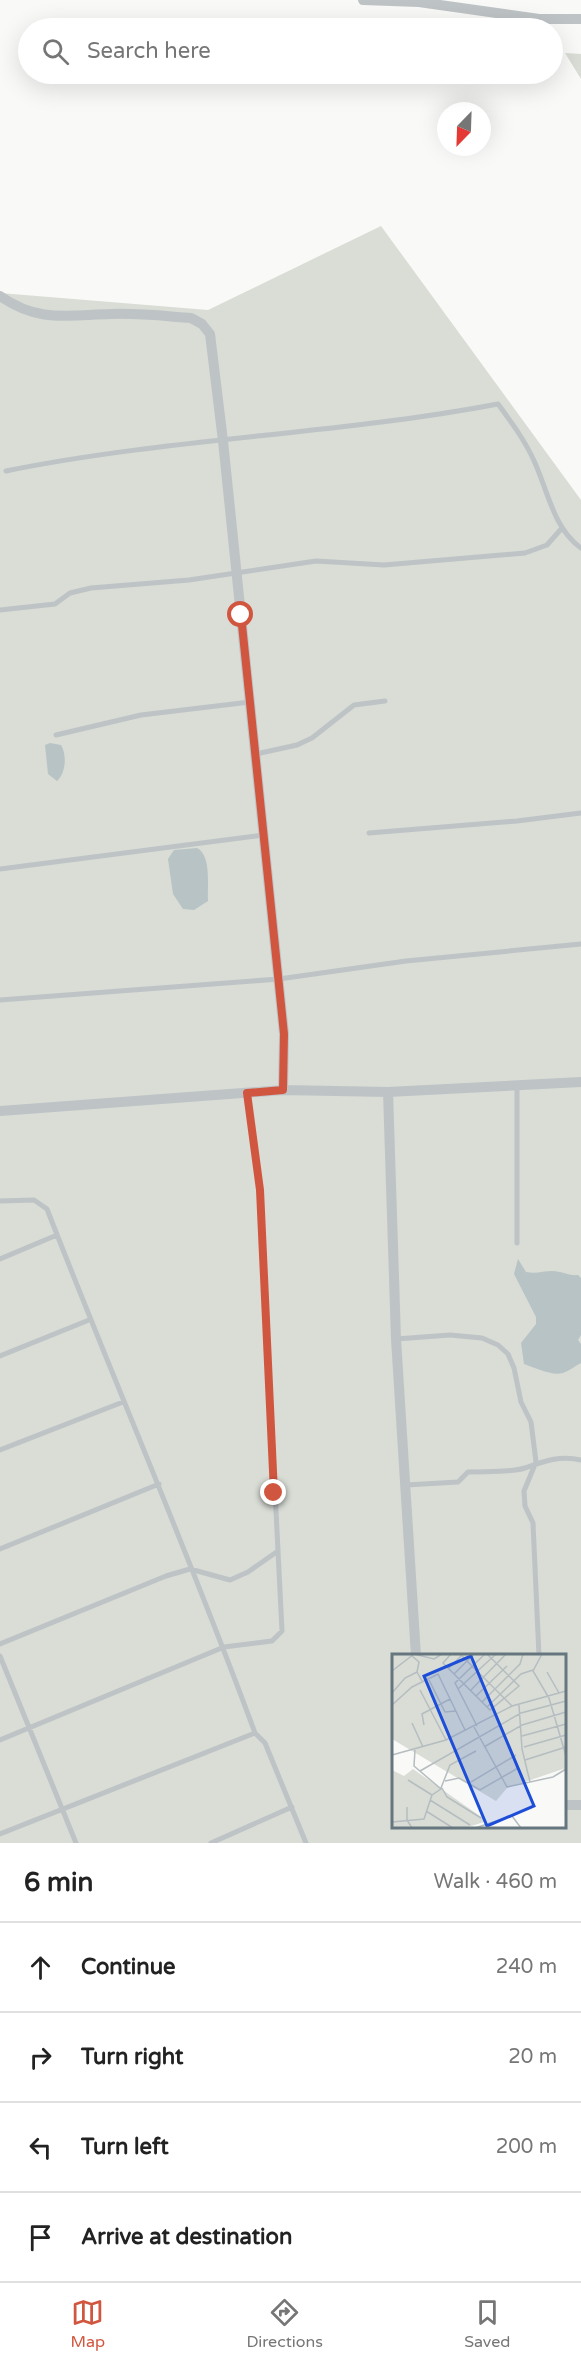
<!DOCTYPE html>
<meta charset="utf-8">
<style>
:root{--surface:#fff;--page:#f2f2f2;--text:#222;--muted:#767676;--line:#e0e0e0;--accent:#d1563f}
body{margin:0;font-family:"Varela Round",sans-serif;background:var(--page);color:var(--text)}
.compass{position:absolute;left:437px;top:102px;width:54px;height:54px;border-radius:50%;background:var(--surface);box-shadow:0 6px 24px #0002;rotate:203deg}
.stop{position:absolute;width:18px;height:18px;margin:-14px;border:4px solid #d1563f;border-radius:50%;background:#fff}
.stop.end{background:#d1563f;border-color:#fff;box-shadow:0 2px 6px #0008}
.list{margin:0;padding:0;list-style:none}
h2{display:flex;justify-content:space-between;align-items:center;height:78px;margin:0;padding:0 24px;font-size:26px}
h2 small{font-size:20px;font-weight:400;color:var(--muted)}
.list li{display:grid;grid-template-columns:39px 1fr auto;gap:18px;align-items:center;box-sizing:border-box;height:90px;padding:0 24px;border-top:2px solid var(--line)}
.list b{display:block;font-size:22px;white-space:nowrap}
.list em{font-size:20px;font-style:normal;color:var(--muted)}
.icon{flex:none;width:33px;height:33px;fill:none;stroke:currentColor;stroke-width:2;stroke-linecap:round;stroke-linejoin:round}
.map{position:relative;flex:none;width:581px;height:1843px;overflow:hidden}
.search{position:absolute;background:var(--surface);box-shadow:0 6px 24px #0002;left:18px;right:18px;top:18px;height:66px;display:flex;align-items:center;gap:15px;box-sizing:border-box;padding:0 21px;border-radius:33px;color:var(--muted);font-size:22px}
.sheet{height:438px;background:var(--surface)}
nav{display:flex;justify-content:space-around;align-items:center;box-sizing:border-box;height:84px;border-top:2px solid var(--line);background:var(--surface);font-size:16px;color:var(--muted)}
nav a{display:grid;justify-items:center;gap:3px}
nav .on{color:var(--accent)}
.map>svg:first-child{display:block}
</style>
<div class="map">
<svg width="581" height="1843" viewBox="0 0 581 1843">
<rect width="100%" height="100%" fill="#f9f9f7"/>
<path fill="#d9ddd6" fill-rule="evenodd" d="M565,53L581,54V79Z
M381,226L581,500V1843H0V293L208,310ZM394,1656H564V1826H394Z"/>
<path fill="#b8c3c6" d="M50,743L61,745C67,755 66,773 57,781L48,774L45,745Z
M197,848C212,856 207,886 208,901L194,910L183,909L173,894L168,859L174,850Z
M518,1259L526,1272C537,1274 543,1271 552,1271C562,1271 568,1276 578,1275L581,1278V1335L578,1340L581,1344V1363C575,1366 569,1371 563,1373C551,1376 536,1368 524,1364L521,1343L536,1324V1317L514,1274Z"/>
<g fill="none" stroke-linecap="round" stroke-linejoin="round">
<path stroke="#bec3c6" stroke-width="5" d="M6,471C168,438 335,435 498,404C512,423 526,442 535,463C548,492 554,529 581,548
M0,610L55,604L70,593L91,588L189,580L316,561L384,565L525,553L547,545L562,528
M56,735L141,715L250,702
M256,754L297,745L312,738L354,705L385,701
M369,833L517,821L581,813
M0,869L264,835
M0,1000L279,979L406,961L581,944
M0,1201L34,1200L47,1209C115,1384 190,1556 255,1733L265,1743L306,1843
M517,1243V1085
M0,1259L57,1235
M396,1339L450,1335L482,1338L498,1345L508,1354L514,1368L521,1402L531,1422L536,1462L524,1491L525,1506L533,1523L539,1656
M0,1356L89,1320
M0,1450L123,1402
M406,1485L458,1482L468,1472C486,1471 509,1473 525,1468C544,1461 560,1455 581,1460
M0,1549L159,1484
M0,1644L166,1576L190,1569L230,1580L248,1572L278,1551
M0,1656L76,1843
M0,1740L224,1647L272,1641L282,1631L260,1190L247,1093
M0,1834L255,1733
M211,1843L292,1807"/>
<path stroke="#bec3c6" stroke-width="10" d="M363,0L419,2L539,19H581
M0,296C38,323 68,315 111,314C138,313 164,316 191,318L202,324L210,334L223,441L284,1034L283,1090
M388,1092L396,1339L416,1656
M0,1111L283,1090L388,1092L581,1082
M564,1805H581"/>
</g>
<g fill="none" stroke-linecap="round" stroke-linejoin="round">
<path stroke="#d1563f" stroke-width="8" d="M241,615L284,1034L283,1090L247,1093L260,1190L274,1493"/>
</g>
<g transform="translate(392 1654)">
<rect width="174" height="174" fill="#f9f9f7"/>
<path d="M0,0H174V114L115,134L104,147L0,85ZM21,115L95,167L73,174H0V116L12,122Z" fill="#d9ddd6"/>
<path fill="none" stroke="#b5bdc0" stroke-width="1.5" d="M59,0L51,9L98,56L127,32L95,0M68,0L120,52M150,0L141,17L157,44L174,102M20,2L27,8L25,18L30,27M56,15L70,1M0,17L22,0L42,5L50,0M155,18L167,39M62,20L82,0M36,24L53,58L64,57M66,35L104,0M28,36L54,86M78,37L114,0M0,39L13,24L25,18M84,42L115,12M90,48L128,10L131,0M0,51L20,33L46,20L73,76M127,51L130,95L138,128M95,53L129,20L141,16M20,69L31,93M32,71L30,60L58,45M85,72L63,29L93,0M82,73L115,133L161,123L174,115M130,82L174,70M92,93L130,71L174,58M132,93L174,81M0,101L54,86L120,52L174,37M133,106L174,93M28,117L129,59L174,47M16,126L40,141M53,127L67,124L88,136L126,114M79,128L124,101M49,134L58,111L84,97M50,134L55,143L89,164M38,146L78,171M15,153V166L20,174M34,157L61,174M0,168L32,165L40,141L49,135L22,112L23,96M83,174L120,162L129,174"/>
<path fill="#1d4ed8" fill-opacity="0.15" stroke="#1d4ed8" stroke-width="3" d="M79,2L142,152L95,172L32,22Z"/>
<rect width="174" height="174" fill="none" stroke="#66767e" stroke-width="3"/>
</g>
</svg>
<svg class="compass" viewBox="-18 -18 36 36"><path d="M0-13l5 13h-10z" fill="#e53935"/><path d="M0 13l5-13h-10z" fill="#767676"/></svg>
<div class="stop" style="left:241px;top:615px"></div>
<div class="stop end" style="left:274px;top:1493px"></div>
<div class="search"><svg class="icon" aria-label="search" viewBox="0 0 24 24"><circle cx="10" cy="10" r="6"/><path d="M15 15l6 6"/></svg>Search here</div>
</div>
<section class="sheet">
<h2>6 min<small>Walk · 460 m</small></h2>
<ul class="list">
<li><svg class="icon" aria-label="ahead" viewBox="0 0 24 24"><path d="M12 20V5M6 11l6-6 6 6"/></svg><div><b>Continue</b></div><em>240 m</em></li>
<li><svg class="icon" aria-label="right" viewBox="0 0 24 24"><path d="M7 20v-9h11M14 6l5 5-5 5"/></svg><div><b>Turn right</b></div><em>20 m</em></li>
<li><svg class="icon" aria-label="left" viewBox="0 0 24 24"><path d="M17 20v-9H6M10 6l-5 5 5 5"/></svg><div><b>Turn left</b></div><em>200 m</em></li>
<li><svg class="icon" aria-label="arrive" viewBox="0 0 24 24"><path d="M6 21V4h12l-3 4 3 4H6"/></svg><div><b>Arrive at destination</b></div></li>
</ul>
</section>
<nav>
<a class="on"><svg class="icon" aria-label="map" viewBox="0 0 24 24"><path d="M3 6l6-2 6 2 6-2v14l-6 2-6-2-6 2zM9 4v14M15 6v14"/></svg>Map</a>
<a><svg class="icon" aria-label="directions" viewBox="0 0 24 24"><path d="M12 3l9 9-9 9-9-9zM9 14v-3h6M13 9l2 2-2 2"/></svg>Directions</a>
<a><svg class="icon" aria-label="saved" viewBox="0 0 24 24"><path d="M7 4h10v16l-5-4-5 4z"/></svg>Saved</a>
</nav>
